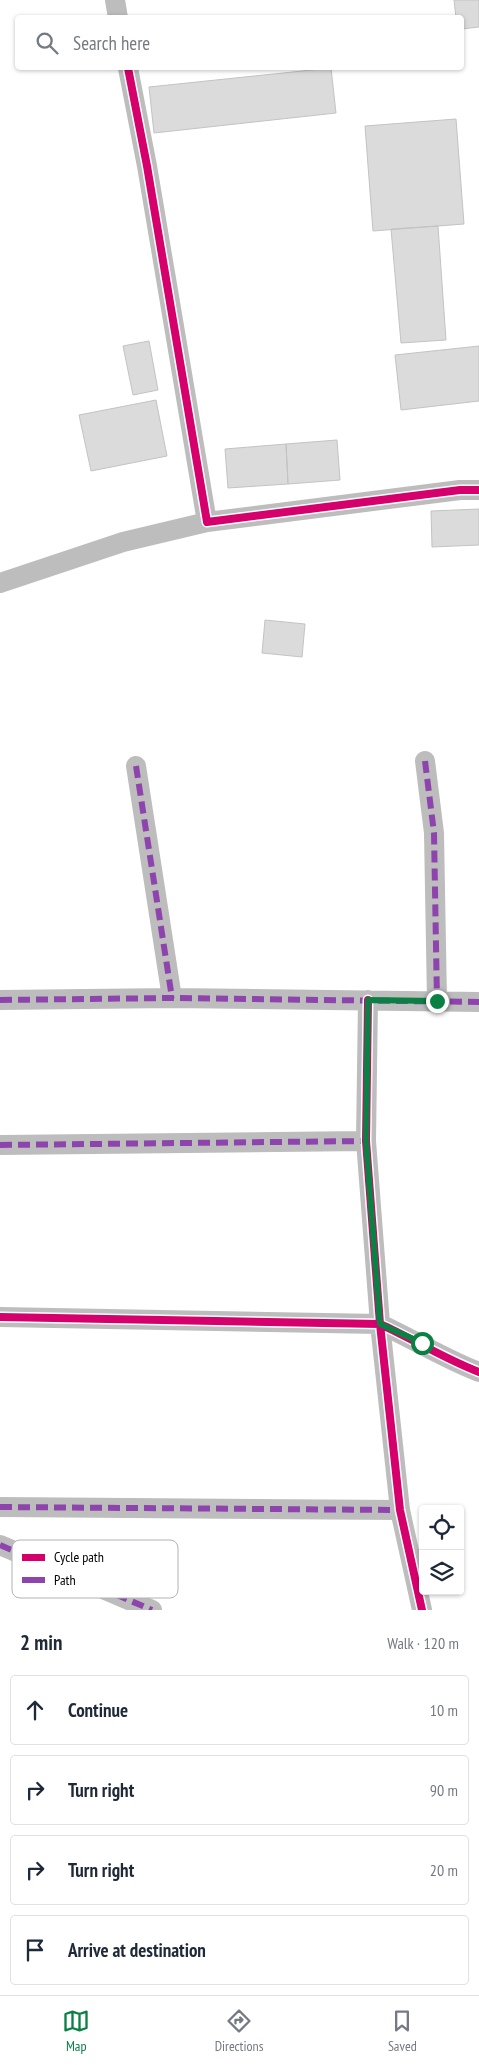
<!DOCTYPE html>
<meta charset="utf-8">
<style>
:root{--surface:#fff;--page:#f6f6f7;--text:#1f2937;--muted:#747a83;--line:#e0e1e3;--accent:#0b8043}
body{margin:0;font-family:"PT Sans Narrow",sans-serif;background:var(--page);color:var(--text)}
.controls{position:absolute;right:15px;bottom:15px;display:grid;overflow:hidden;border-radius:5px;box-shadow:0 1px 4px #0004}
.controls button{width:45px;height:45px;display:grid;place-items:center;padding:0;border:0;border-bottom:1px solid var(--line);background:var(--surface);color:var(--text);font:25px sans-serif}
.stop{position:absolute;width:15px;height:15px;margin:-11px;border:4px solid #0b8043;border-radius:50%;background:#fff}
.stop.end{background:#0b8043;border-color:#fff;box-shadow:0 1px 5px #0008}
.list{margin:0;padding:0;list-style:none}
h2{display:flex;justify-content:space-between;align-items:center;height:65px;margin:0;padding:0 20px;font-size:21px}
h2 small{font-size:16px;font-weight:400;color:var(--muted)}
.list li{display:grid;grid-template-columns:32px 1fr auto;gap:15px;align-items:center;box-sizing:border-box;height:70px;margin:0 10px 10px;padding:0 10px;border:1px solid var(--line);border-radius:5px}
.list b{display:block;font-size:19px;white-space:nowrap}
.list em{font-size:16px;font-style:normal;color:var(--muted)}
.icon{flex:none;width:28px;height:28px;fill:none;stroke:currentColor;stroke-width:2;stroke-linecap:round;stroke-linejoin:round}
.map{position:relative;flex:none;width:479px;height:1610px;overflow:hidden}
.search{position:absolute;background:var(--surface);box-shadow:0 1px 4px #0004;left:15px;right:15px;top:15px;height:55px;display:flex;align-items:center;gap:12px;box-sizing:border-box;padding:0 18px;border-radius:5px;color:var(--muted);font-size:19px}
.sheet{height:385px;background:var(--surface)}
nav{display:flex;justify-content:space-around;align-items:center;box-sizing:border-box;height:70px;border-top:1px solid var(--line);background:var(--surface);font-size:14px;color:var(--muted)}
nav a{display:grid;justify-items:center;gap:2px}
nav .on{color:var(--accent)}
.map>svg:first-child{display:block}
</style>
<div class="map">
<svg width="479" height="1610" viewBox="0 0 479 1610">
<rect width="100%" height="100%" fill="#fff"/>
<path fill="#dbdbdb" stroke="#c3c3c3" d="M454,0H479V27L462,29V18H456Z
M331,68L336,113L154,133L149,87Z
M456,119L464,224L373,231L365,126Z
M438,226L446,340L401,343L391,229Z
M149,341L158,390L133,395L123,346Z
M479,346V401L401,410L395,355Z
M156,400L167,456L91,471L79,415Z
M337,440L340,480L288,484L286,444Z
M286,444L288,484L228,488L225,449Z
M479,509V545L432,547L431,511Z
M265,620L305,624L302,657L262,653Z"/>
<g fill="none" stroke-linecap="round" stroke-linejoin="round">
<path stroke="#bdbdbd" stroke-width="20" d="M115,0L118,18
M128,68L147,166L207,522L460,490H479
M0,583L123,542L207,522
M425,761L434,833L437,1001
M136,766L172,998
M0,1000L172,998L479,1002
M368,1000L366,1141L380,1324L400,1510L422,1610
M0,1145L366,1141
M0,1317L380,1324C413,1339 445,1359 479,1372
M0,1507L400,1510
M0,1545L152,1610"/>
<path stroke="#8e44ad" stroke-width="6" stroke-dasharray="12 6" stroke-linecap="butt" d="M425,761L434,833L437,1001
M136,766L172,998
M0,1000L172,998L479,1002
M0,1145L366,1141
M0,1507L400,1510
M0,1545L152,1610"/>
<defs>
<path id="cycleway" d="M128,68L147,166L207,522L460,490H479
M368,1000L366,1141L380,1324L400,1510L422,1610
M0,1317L380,1324C413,1339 445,1359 479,1372"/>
</defs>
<use href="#cycleway" stroke="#fff" stroke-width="11"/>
<use href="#cycleway" stroke="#d6006c" stroke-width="8"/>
</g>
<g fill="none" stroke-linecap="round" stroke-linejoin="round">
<path stroke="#0b8043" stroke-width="6" d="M422,1343L380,1324L366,1141L368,1000L437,1001"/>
</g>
<rect x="12" y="1540" width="166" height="58" rx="8" fill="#fff" stroke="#b2b2b2" stroke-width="1"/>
<rect x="22" y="1554" width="23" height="7" fill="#d6006c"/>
<rect x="22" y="1577" width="23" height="6" fill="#8e44ad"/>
<g font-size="14" fill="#000">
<text x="54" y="1562">Cycle path</text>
<text x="54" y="1585">Path</text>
</g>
</svg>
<div class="controls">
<button><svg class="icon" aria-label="locate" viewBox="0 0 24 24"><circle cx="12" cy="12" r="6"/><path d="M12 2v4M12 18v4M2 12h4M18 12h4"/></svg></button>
<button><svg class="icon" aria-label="layers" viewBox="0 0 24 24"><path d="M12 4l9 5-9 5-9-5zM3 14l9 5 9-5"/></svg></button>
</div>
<div class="stop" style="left:422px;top:1343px"></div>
<div class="stop end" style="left:437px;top:1001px"></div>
<div class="search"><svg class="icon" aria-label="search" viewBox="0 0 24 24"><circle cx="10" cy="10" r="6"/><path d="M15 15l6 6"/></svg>Search here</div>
</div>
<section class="sheet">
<h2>2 min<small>Walk · 120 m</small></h2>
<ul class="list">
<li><svg class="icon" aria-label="ahead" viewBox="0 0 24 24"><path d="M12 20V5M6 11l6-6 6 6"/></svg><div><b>Continue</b></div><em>10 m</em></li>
<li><svg class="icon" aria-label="right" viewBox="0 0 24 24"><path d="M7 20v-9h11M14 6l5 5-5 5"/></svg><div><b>Turn right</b></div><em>90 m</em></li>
<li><svg class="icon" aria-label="right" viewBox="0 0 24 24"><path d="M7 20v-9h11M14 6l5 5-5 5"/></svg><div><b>Turn right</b></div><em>20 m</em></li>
<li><svg class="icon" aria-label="arrive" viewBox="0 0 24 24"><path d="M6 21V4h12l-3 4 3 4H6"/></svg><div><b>Arrive at destination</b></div></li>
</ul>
</section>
<nav>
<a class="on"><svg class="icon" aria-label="map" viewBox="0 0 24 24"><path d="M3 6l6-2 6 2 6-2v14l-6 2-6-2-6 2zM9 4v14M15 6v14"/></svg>Map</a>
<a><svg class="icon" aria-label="directions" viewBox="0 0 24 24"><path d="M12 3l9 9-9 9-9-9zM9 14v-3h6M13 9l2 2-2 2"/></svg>Directions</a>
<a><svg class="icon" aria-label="saved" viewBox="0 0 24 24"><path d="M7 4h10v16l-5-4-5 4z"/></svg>Saved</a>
</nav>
